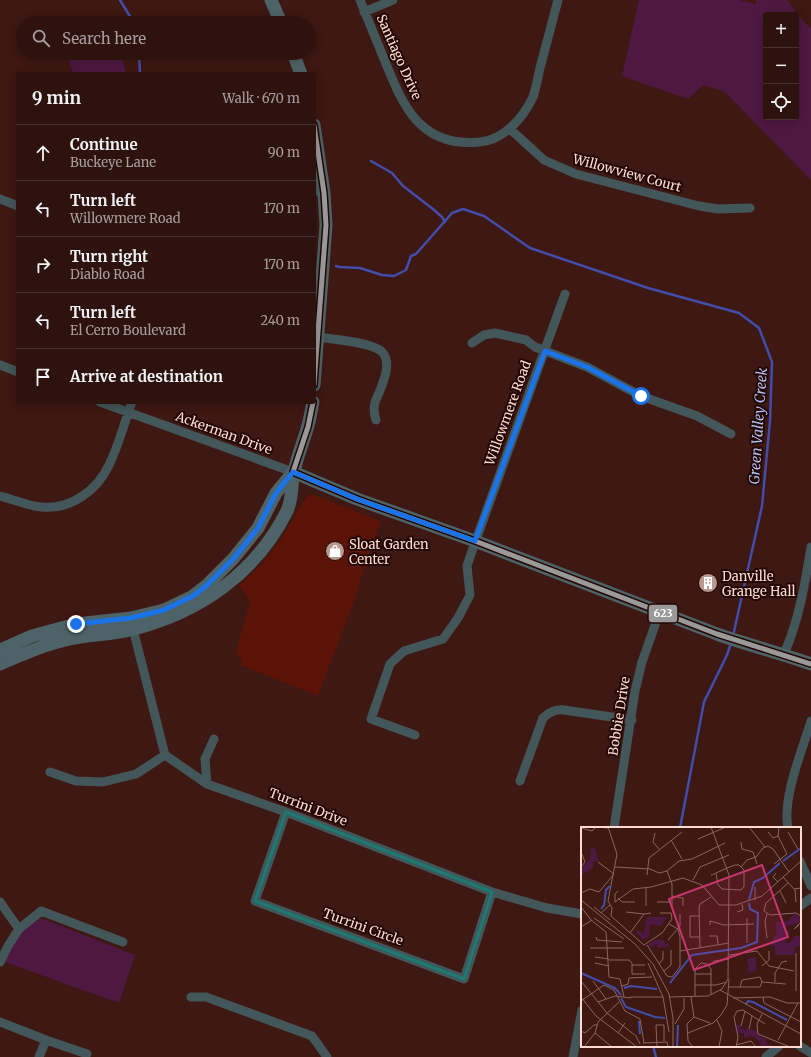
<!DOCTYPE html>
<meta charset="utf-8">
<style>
:root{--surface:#2e120e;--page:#361b17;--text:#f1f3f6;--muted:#a79e9e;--line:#49322e}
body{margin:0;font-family:Merriweather,serif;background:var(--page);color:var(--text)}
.controls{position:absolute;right:12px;top:12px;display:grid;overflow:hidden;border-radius:4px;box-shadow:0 2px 10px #0003}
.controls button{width:36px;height:36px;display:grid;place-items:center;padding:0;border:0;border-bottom:1px solid var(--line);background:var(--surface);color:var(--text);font:20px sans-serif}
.stop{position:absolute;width:12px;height:12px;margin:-9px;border:3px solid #1a73e8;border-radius:50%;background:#fff}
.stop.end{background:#1a73e8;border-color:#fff;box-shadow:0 1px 4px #0008}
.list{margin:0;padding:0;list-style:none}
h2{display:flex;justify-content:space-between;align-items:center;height:52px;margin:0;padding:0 16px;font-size:17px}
h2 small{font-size:13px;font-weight:400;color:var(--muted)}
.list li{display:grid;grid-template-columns:26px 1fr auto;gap:12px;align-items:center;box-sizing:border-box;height:56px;padding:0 16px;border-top:1px solid var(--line)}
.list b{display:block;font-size:15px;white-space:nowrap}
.list p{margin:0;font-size:13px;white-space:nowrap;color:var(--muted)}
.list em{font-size:13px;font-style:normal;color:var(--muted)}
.icon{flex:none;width:22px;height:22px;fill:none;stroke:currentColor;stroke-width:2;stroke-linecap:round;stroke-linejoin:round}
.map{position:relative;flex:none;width:811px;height:1057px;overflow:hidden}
.search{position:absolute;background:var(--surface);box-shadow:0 2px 10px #0003;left:16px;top:16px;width:300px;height:44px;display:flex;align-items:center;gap:10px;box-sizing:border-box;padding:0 14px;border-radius:22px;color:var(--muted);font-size:15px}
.panel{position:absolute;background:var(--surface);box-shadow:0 2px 10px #0003;left:16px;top:72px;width:300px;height:332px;border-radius:4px}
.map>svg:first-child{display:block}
</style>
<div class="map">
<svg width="811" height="1057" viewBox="0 0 811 1057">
<rect width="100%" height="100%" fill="#3e1812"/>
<path fill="#5a1306" d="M311,494L381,521L361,578L356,596L318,696L240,665L242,661L236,652L250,601L239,585L255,571L279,542L307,496Z"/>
<path fill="#4e1842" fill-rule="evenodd" d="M639,0H739L756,4V0H787L801,19L811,28V180L725,92L703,85L688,99L622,76ZM766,15H796V117H766Z
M65,53H121L126,74H74Z
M38,917L135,955L119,1003L5,962L9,953L24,929Z"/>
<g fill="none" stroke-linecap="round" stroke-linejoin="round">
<path stroke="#434dab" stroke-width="2.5" d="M120,0L134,23
M139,53L140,74
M371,161L392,173L403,186L433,209L442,217L445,222
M336,266L340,267L360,268L382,275L394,276L406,270L411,256L416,254L452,213L463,209L484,216L530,248L648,288L739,313L759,328L772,362L770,421L762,506L733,636
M680,828L704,702L727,655L731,643
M653,1046L656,1057"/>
<path stroke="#435659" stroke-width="9" d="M360,0C368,20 376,39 384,59C403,106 420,148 480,142C504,140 523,118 533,97C536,88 538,77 540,68C546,45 552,23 558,0
M364,12L393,0
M510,129L544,160L576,174L699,206L718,209L750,208
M314,190L324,193
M0,199L18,206
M317,337C332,339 374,342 383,353C390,362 386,375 382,385C380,392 374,401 374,408C374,412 375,417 376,420
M472,343L484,335L495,333L526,340L535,347L587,367L641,396L697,416L731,434
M0,365L18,372
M100,402L293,472
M0,496C12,499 29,506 41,507C70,510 97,491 109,465C119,445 124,423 132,402
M132,625L165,755L207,784L286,812L492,892L547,908L582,914
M784,654C799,620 805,584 811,547
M415,735L371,719L390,664L404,651L443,639L458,618L470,595L467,566L472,551L565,294
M50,772L76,781L103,782L136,774L165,755
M520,781L543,718C550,712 555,709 564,710L632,720
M207,784L205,759L214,739
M286,812L255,901L464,979L492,892
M614,828L635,691L642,662L660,611
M788,828C782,798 802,751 811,721
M800,861L811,886
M0,902L19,929
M800,906L811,898
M0,962L8,946L19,929L41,911L123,942
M191,997H206L312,1036L327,1057
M0,1022L46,1040L87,1054
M800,1046L811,1053
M39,1057L46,1040
M573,1057L582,1010
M766,1057L779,1046"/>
<path stroke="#4e6367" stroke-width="13" d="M271,0L281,23
M293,53L301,74
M314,125L324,193L326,225L314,385
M293,472L357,499L475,541L717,634C748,645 780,653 811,664
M0,650L32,636L76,624L131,618L164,610L193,596L206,586L233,559L258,528L276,493L293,472
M0,664C26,653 52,641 80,637C98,634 117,634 134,629C200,612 256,573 287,511C293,498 291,485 294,472C297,457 303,443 307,429C310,420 311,411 313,402"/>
<defs>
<path id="bus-1" d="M314,125L324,193L326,225L314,385
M313,402L308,427L293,472L357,499L475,541L717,634L811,664"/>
</defs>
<use href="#bus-1" stroke="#230703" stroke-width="8"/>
<use href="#bus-1" stroke="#999" stroke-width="5"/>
</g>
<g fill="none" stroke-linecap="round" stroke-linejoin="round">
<path stroke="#1a73e8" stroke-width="5" d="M76,624L131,618L164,610L193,596L206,586L234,558L258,528L276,493L293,472L357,499L475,541L545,351L587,367L641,396"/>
</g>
<path fill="none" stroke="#1b7b73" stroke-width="3" stroke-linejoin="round" d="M286,812L492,892L464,979L255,901Z"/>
<defs>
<symbol id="shop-disc" viewBox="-11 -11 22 22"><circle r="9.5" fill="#ba978f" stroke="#230703"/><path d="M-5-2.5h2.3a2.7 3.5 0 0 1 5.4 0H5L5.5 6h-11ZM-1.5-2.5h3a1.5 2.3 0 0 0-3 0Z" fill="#fff"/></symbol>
<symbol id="building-disc" viewBox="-11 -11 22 22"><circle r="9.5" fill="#ba978f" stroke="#230703"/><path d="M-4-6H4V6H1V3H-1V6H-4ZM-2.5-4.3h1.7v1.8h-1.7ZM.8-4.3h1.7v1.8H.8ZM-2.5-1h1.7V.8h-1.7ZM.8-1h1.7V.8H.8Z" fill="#fff"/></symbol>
</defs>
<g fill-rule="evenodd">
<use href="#shop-disc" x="324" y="540" width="22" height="22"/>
<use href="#building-disc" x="697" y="572" width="22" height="22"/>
</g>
<g text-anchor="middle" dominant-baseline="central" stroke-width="4" stroke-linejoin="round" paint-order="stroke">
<g font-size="13" fill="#fddbd3" stroke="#230703">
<text transform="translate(399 57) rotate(66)">Santiago Drive</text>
<text transform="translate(627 173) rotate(15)">Willowview Court</text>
<text transform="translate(508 413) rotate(-70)">Willowmere Road</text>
<text transform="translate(224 433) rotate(20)">Ackerman Drive</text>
<text transform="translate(619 716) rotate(-81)">Bobbie Drive</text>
<text transform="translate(308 807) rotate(21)">Turrini Drive</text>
<text transform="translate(363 927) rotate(20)">Turrini Circle</text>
</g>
<g font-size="13" fill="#fddbd3" stroke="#230703" text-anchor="start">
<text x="349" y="544">Sloat Garden<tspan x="349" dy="15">Center</tspan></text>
<text x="722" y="576">Danville<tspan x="722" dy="15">Grange Hall</tspan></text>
</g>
<g font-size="14" font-style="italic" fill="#b3c1f7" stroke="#230703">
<text transform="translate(758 426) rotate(-86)">Green Valley Creek</text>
</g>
</g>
<g transform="translate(581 827)">
<rect width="220" height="220" fill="#3e1812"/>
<path d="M10,19L15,23L17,34L12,35V41L0,48V41L9,32ZM213,87L220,90V94L213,98L203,99L205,105L209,103L204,115L209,116L213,109H220V119H215L213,128H194V119H189L196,105L194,95L207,94ZM66,90H87L79,99L69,97L68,110L62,113L55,105L57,103L63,107ZM74,113H83L84,118L87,116L88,119L78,121L75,117L69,121L67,118ZM175,130V144L164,146L168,144L166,132ZM154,198H160V202L175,203L178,209L185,212L186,217L196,220H178L180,219L179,215L171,209L163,211V206H157Z" fill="#4e1842"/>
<path fill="none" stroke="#434dab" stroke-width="2" d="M202,34L220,21M168,73L173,55L182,51L199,36M20,82L23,78L25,63L29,59M0,146L34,161L40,168M89,156L111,128L160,121L176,115L177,86L169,82L168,76M43,161L50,159L76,162M40,171L45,180L74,190L84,191M165,177L167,174L172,175L206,193M58,194L59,207M96,220L97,198"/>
<path fill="none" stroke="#8a665f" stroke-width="1" d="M27,0L36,27L27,74L31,81L30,89L63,118L81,106L91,92L90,86H79M168,0L184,20M0,1L11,4L15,0L27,1M187,5L192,11L197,9M207,5L217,22M74,6L72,15L78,22M117,12L145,0M90,13L101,32M160,15L161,22L172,25L176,37M0,25L4,35L0,40M193,37L206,27L197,9L198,0M34,40L69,42L78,46L86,44L98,34L111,32L144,16M160,40L166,33L175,30L182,21L187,19L192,22L208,45M86,44L91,57V79M195,46L192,50L197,55M66,48L68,31L101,5M130,48H131L135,46L146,41L154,38H158L163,43V60L160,63L141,62L137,58L135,46M202,50L213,62L220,61M112,53L119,40L148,28M207,56L185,76L183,84L189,88L215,86L220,89M65,60V79M214,62L215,75M199,64L205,76M0,66L9,62L18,65L33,47L17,35M91,69L102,71V79M37,71L41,75H54M0,73L54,117L72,137L88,167L92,191V220M174,73V60M34,75L52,62L70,60L102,51L121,58L138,78H155L181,69L220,34M34,75V67L37,64M76,75H90M0,80L10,93M13,80L29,93M45,85L63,87M156,85L162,83L161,77M20,86L29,78M186,87L184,94L186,111M13,91L43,112M166,91V116M10,93L25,105L28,150L39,152L43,170M129,98V94L143,98L173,97M218,98L213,102L220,95M0,100L11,93M49,106L63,87L70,86M128,109H136L137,117M15,110L16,113L41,115M118,110H109V89H118M87,113L99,99V87M66,118L86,149L91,150L99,140V110L97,102L88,97M119,120L118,81L119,77L130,70M9,121H43M99,124L148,116M215,126V164M148,128L176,124L188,139L213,144M14,130L28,132M28,133H48L51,136V147H64M14,136L28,139M67,136L82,170L88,205M78,137L82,132V124M51,138H64M128,139L133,134L148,132M181,139L188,133V124M83,144L90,138V123M114,147H130M0,154L26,186L55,209L59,217M12,154L25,172M194,155V146L201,135L206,134M114,158H135L146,155M41,159L47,157L48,151L71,150M148,160H179L181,155L205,157M159,160L161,153L179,150L181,155M139,163L220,207M114,169V142L120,136L126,137L130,142V167M0,170L15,189L56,220M49,170H82M88,170L127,169L141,162L147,152L148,48L130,0M110,170L113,190L129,196M182,170L183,176L220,195M152,171L189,170L206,176H220M0,174L23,158L33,163L44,184L59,192L63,216M17,175L34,169L50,171M156,184L162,183L184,197M181,187L176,197L177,207L209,220M136,193L141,204L138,220M94,197L103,182V171M160,199L164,184M168,202L171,189M0,204L4,206L13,198H16M14,206L31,220M37,206L44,196M107,206L132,196L140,188L146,178L148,152M197,213L217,176M62,216L86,215L87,220M155,218L170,214L175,220M3,220L14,206L17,195L38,175M76,220L75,198H83V214M112,220L107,214L106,197L113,190M155,220L157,210L153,190L156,184"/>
<path fill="#cb356d" fill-opacity="0.15" stroke="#cb356d" stroke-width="2" d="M181,38L207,110L113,143L88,72Z"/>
<rect width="220" height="220" fill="none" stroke="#fddbd3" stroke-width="2"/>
</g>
<rect stroke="#230703" stroke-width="1.5" x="648" y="604" width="30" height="19" rx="4" fill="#999"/>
<g font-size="11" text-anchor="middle" font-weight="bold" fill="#fff">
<text x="663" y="617">623</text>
</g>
</svg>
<div class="controls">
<button>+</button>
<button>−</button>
<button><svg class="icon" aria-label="locate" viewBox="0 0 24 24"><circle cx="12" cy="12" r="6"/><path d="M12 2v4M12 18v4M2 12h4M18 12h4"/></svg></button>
</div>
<div class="stop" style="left:641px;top:396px"></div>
<div class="stop end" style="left:76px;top:624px"></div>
<div class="search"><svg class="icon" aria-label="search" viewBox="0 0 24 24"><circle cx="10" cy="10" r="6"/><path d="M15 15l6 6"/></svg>Search here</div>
<section class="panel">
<h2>9 min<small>Walk · 670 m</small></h2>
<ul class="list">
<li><svg class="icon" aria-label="ahead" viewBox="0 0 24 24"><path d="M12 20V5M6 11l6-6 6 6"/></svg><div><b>Continue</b><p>Buckeye Lane</p></div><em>90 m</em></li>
<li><svg class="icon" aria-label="left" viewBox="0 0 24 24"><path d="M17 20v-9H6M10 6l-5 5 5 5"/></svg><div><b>Turn left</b><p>Willowmere Road</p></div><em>170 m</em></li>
<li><svg class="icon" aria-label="right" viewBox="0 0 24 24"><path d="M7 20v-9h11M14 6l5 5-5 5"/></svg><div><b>Turn right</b><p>Diablo Road</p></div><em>170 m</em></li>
<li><svg class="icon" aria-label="left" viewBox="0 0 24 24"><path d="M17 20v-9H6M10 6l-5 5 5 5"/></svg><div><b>Turn left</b><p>El Cerro Boulevard</p></div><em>240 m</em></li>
<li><svg class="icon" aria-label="arrive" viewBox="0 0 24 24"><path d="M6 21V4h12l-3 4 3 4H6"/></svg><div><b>Arrive at destination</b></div></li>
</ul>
</section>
</div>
